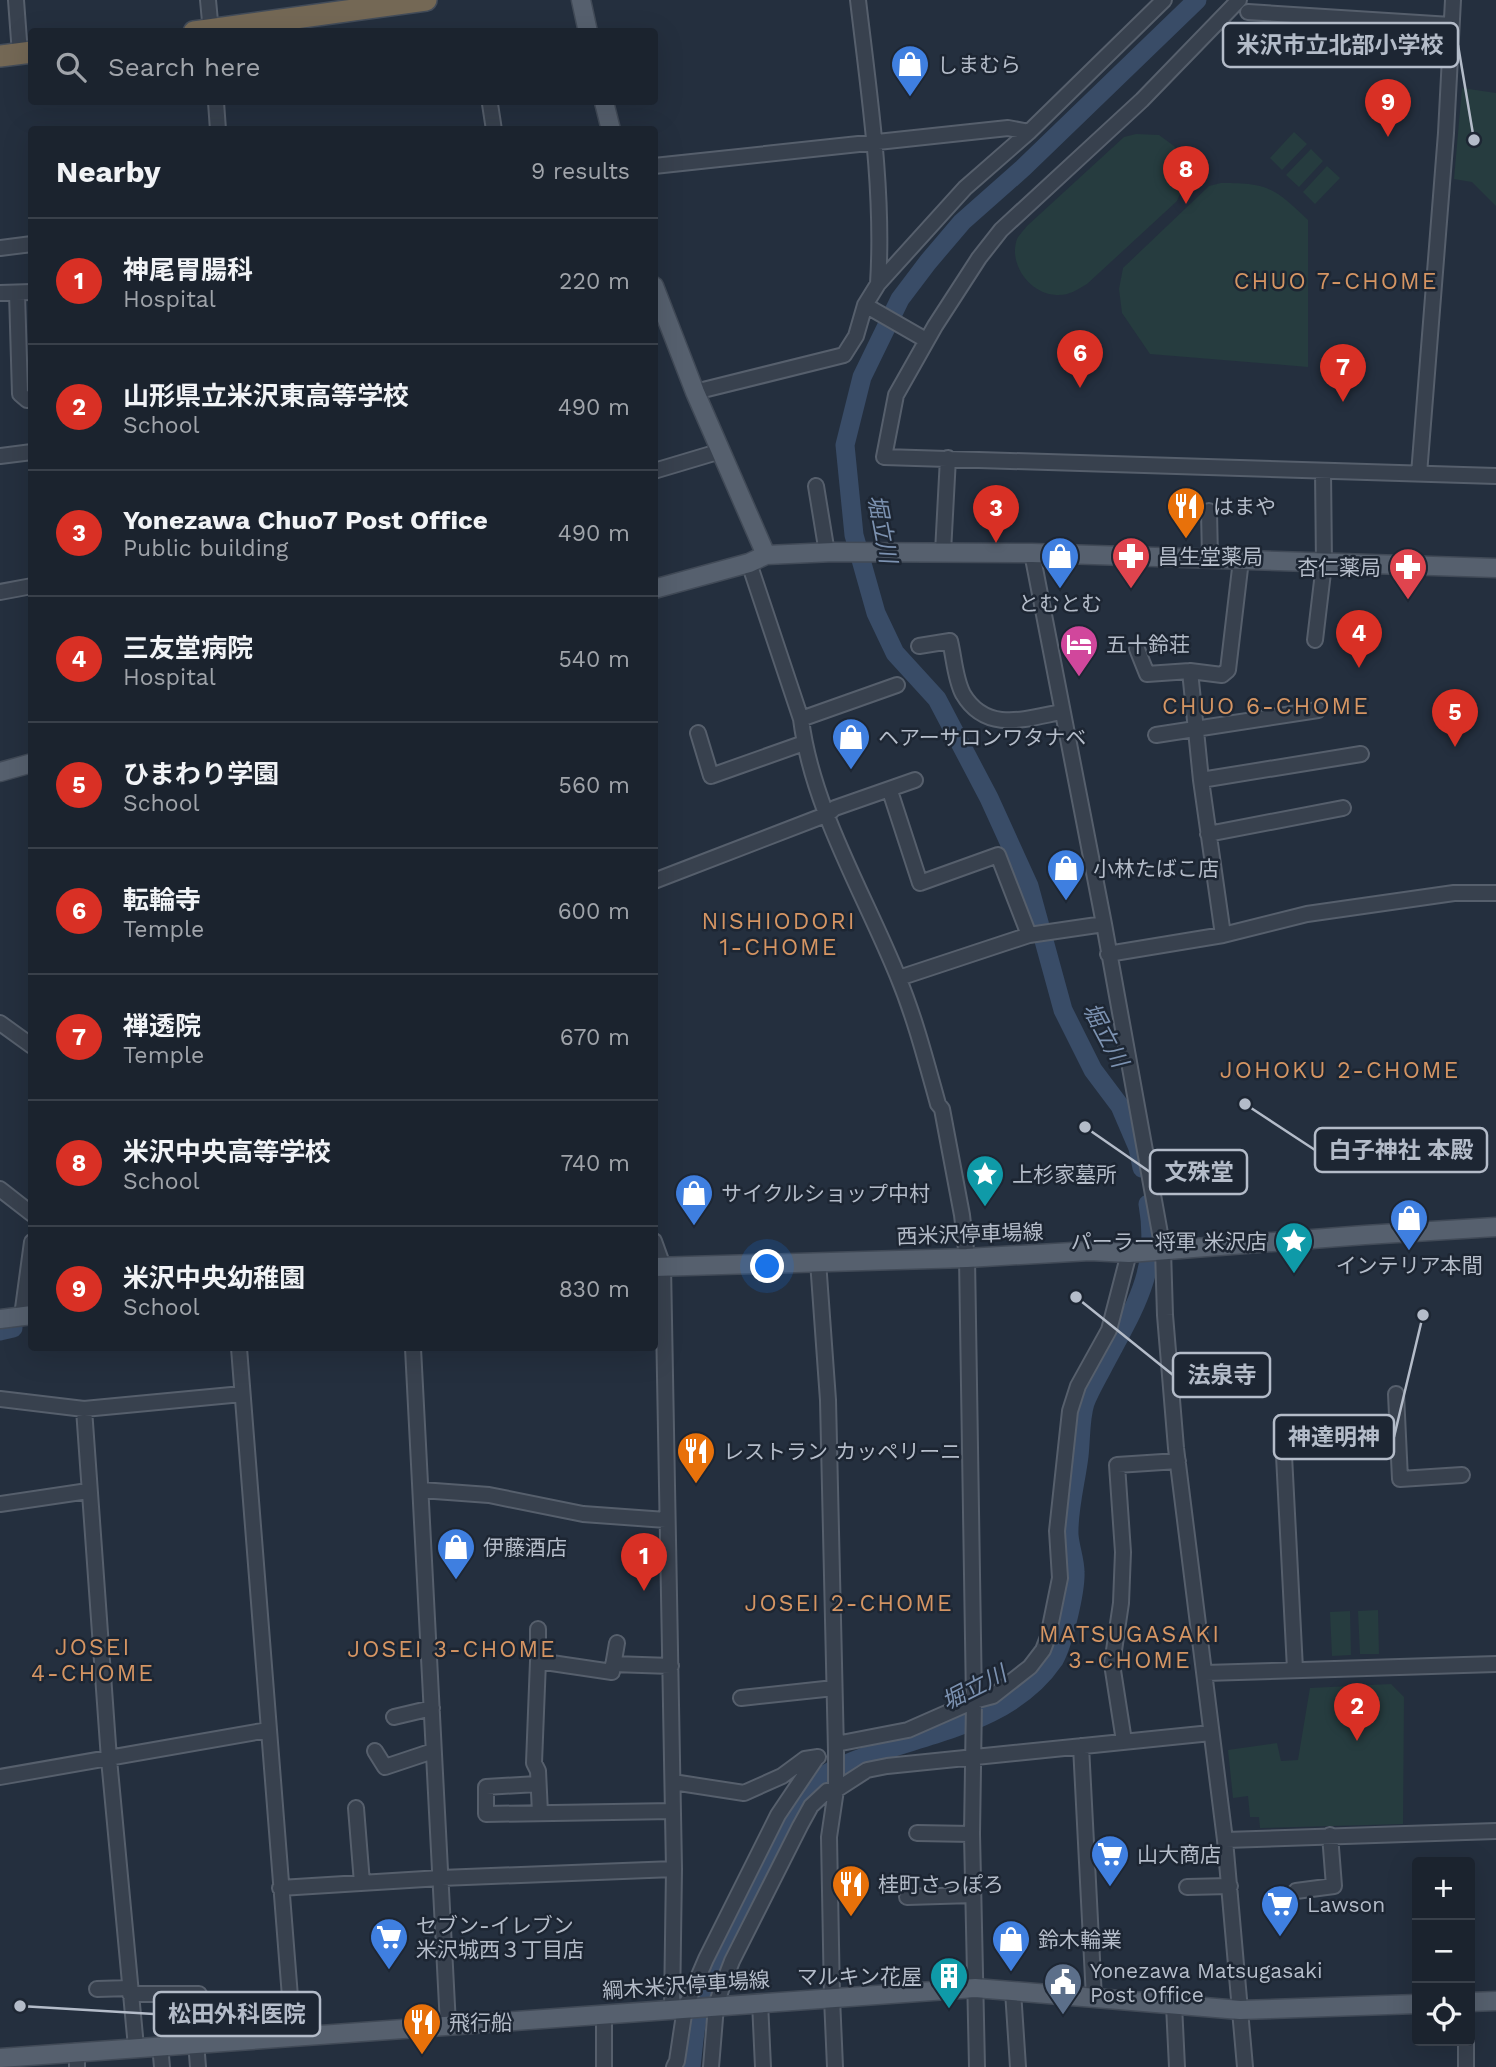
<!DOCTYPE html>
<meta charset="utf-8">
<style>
:root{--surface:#1b232e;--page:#242b36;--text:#f1f3f6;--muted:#a0a4aa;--line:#39404a;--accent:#d93025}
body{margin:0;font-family:"Work Sans","Noto Sans JP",sans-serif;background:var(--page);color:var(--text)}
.controls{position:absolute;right:21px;bottom:21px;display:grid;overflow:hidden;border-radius:7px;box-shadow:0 7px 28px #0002}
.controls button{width:63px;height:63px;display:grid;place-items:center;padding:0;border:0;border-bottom:2px solid var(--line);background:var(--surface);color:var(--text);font:35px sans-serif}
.you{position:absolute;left:768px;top:1267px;width:24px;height:24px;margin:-18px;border:5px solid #fff;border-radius:50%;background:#1a73e8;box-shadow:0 0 0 10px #1a73e833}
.badge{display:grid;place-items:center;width:46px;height:46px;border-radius:50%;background:var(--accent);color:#fff;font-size:23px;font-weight:700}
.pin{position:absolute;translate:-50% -58px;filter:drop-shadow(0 2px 4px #0008)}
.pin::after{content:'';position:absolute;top:37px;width:24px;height:21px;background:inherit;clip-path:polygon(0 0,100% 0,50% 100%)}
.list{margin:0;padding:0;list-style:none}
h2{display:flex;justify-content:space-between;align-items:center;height:91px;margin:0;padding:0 28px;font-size:30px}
h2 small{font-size:23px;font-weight:400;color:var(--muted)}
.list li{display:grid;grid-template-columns:46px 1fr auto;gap:21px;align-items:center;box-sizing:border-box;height:126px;padding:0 28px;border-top:2px solid var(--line)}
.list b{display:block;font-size:26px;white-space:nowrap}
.list p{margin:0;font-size:23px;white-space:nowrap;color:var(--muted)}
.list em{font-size:23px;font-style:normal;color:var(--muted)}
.icon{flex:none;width:38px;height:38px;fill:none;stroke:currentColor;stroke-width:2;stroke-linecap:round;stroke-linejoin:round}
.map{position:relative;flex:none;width:1496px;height:2067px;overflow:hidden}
.search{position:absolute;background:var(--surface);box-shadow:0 7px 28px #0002;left:28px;top:28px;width:630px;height:77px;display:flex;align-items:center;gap:18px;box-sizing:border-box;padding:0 24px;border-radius:7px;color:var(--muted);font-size:26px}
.panel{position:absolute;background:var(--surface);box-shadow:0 7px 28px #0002;left:28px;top:126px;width:630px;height:1225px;border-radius:7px}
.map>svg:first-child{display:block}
</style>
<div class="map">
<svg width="1496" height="2067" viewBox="0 0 1496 2067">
<rect width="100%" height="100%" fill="#242f3e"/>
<path fill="#263c3f" d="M1462,88L1496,93V206L1472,182L1454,179Z
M1294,132L1307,144L1282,170L1270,158Z
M1136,134L1159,135L1174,146L1184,161L1185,182L1177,201L1087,284C1077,290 1068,296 1056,295C1030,294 1008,264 1017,239C1019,235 1024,230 1027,226L1124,137Z
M1311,149L1323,161L1299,187L1286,175Z
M1327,166L1340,178L1315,204L1303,192Z
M1221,183C1269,183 1274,188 1308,220V367L1150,354L1122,313L1119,289L1123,268L1209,186Z
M1378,1610L1379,1654H1360L1358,1611Z
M1350,1611L1351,1655L1332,1656L1330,1612Z
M1391,1684L1404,1697L1403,1824L1260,1828L1259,1817H1250L1248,1796L1233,1798L1228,1750L1277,1743L1281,1761L1298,1760L1310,1688Z"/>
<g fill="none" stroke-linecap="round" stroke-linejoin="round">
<path stroke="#394c67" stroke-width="19" d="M1142,1168L1138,1148L1120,1106L1093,1070L1063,1010L1029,886L989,798L937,699L895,653L876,613L854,535L845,445L862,377L900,299L928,262L962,222L1023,168L1197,0
M0,1331L13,1328
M691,2067C694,2043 695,2017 703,1993C715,1954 792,1793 824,1775C897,1734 1003,1735 1054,1660C1063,1645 1076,1590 1075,1572C1075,1560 1070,1548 1069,1535C1068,1510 1076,1481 1079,1456C1081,1439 1080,1419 1085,1403C1090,1390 1098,1377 1104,1365C1134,1308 1160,1271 1148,1204"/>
<defs>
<path id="minor" d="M16,0L20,54
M208,0L211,32
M858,0C869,94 884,190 878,284
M1239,0L1142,100L1001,230L979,258L935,326L896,395L884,457L1496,476
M1248,12L1451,25
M216,102L218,130
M490,104L494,130
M654,166L1008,128L1029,132
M0,248L32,244
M0,293L32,292
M17,293L20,394L27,400L32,399
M865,305L926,340
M695,392L844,355L856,336L865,305L878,284L965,188L1029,132L1164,0
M0,456L32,452
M654,471L721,451
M1419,474L1446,133L1453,0
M816,486L827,553
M1209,511L1210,559
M943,552L948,458
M1032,553L1104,924L1163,1250L1165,1315L1176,1448L1225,1840L1245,2067
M749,563L801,719C812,808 865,895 898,977C915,1018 926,1061 938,1104L942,1109L962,1215L967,1258L974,1701L972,1834L977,2067
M0,592L32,586
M1315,640L1324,564L1323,471
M919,646L950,641C954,657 955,679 963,694C986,733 1025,719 1061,712
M1137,649L1147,674L1190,671L1222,675L1228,670L1241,560
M1190,671L1201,780L1223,935
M801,719L897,685
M698,733L711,776L804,743
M1156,735L1318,710
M1201,780L1361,754
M890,791L920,883L998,855L1029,935
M1208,834L1343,808
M654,881L828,814L835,808L915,780
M1108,954L1223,935L1307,914L1454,893H1496
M899,978L1029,935L1104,924
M0,1023L32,1046
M0,1189L32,1214
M654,1241L663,1266L674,1869L672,2009
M818,1261L828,1400L836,1751V1790L829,1837L832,1998L835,2067
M22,1316L32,1242
M239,1348L293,2035
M413,1348L448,2025
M1396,1394L1400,1479L1462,1475
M0,1399L84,1409L242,1394
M84,1409L109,1759L136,2047
M1283,1436L1295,1669
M421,1490L489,1495L583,1514L666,1520
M0,1504L88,1491
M538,1661V1629
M613,1664L671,1666
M1205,1673L1496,1664
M741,1698L834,1688
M394,1717L432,1708
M1124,1741L1112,1664L1121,1603L1123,1552L1117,1465L1178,1461
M836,1744L908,1730L974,1701L993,1696L1030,1667L1043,1650L1048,1637L1060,1578L1057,1531L1070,1411L1078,1386L1109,1330L1129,1253
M1081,1746L1094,1998
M375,1751L385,1767L433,1751
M0,1777L268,1730
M673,1782L744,1793L782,1776L805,1759L818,1757
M537,1784L486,1787V1814L673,1811
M356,1808L362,1883
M540,1813L538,1771L534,1763L538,1661L612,1672L617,1643
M917,1833L972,1834
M1225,1840L1496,1831
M1187,1887L1230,1886
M280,1888L441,1878L674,1869
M1296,1891L1334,1886L1330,1835
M907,1897L973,1895
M97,1989L130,1988
M1013,1991L1018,2067
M130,1994H199
M760,2002L763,2067
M1174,2005L1177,2067
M196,2042L198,2067
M160,2045L162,2067
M77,2067V2051
M604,2067V2014
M674,2067L677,2061L685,2008L706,1959L778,1815L817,1757
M711,2067L716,2006L722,1987L732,1961L800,1826L811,1806L827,1791L836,1790L867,1770L887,1766L1211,1733
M1466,2067V2041"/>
<path id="major" d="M581,0L588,32
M604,102L611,130
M654,286L695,392L766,555
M654,589L749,563L766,555L834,552L1032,553L1496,568
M0,772L32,763
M654,1267L967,1258L1090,1251L1129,1253L1365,1235L1496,1227
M0,1319L32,1315
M1470,2002L1496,2001
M0,2058L975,1988L1240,2010L1417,2004"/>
<path id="highway" d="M194,32L426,0
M0,56L32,52"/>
</defs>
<use href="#minor" stroke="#565f6c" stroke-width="18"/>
<use href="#major" stroke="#414a57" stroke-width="21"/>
<use href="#highway" stroke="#434c59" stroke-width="24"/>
<use href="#minor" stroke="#38414e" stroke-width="14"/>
<use href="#major" stroke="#56606e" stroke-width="18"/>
<use href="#highway" stroke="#746855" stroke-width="21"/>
</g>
<defs>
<symbol id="shop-pin" viewBox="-11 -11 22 30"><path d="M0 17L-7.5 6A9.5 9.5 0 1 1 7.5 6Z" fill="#3f7fe0" stroke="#1d2633"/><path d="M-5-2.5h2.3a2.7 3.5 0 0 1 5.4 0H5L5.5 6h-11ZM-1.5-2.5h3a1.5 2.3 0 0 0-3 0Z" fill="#fff"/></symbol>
<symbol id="restaurant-pin" viewBox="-11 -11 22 30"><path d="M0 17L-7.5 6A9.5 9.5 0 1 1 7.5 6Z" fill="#e8710a" stroke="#1d2633"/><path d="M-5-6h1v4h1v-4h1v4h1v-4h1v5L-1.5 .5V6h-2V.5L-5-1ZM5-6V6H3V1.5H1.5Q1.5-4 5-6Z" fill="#fff"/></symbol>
<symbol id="pharmacy-pin" viewBox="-11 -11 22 30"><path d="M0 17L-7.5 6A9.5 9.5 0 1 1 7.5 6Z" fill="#e0444e" stroke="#1d2633"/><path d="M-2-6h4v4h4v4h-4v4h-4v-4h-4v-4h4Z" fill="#fff"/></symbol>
<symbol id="hotel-pin" viewBox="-11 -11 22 30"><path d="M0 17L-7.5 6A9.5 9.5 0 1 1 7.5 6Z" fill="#d1479c" stroke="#1d2633"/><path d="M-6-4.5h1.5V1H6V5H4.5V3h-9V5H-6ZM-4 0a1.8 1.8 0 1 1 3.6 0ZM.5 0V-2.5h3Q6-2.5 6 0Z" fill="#fff"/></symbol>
<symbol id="sight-pin" viewBox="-11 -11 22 30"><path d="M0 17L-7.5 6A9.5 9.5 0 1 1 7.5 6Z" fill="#0f9aa8" stroke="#1d2633"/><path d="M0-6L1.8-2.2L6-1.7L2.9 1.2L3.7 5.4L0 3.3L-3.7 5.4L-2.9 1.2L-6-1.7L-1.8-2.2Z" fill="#fff"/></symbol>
<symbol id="supermarket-pin" viewBox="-11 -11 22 30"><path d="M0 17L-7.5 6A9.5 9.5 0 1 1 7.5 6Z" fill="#3f7fe0" stroke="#1d2633"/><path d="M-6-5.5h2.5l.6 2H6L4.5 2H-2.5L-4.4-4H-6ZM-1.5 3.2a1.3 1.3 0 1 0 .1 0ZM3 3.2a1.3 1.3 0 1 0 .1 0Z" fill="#fff"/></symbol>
<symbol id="building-pin" viewBox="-11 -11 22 30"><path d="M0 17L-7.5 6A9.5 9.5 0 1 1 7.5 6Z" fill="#0f9aa8" stroke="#1d2633"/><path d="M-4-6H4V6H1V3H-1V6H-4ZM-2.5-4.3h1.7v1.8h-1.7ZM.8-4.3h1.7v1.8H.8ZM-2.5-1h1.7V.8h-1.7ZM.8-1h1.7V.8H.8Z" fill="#fff"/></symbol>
<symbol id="civic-pin" viewBox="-11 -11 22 30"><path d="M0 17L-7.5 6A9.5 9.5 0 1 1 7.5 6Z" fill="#5c6f8a" stroke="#1d2633"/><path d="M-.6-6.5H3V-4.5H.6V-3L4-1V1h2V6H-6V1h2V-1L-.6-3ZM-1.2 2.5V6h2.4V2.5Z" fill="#fff"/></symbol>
</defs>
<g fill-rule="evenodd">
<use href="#shop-pin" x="888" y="42" width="44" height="60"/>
<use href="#restaurant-pin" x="1164" y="484" width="44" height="60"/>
<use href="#shop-pin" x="1038" y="534" width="44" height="60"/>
<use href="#pharmacy-pin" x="1109" y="534" width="44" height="60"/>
<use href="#pharmacy-pin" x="1386" y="545" width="44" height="60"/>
<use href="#hotel-pin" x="1057" y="622" width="44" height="60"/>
<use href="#shop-pin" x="829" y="715" width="44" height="60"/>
<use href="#shop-pin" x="1044" y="846" width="44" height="60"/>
<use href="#sight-pin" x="963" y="1152" width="44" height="60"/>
<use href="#shop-pin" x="672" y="1171" width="44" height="60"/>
<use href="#shop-pin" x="1387" y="1196" width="44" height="60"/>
<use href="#sight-pin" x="1272" y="1219" width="44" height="60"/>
<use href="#restaurant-pin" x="674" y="1429" width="44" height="60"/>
<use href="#shop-pin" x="434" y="1525" width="44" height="60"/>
<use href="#supermarket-pin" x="1088" y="1832" width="44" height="60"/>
<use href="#restaurant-pin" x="829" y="1862" width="44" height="60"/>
<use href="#supermarket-pin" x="1258" y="1882" width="44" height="60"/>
<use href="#supermarket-pin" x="367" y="1915" width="44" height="60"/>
<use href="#shop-pin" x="989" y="1917" width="44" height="60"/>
<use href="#building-pin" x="927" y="1954" width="44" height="60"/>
<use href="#civic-pin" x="1041" y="1960" width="44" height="60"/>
<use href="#restaurant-pin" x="400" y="2000" width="44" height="60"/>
</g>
<g text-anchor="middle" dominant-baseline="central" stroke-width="5" stroke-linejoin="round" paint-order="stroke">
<g font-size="21" fill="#b4bcc9" stroke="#1d2633" text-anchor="start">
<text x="937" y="64">しまむら</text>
<text x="1213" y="506">はまや</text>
<text x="1158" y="556">昌生堂薬局</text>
<text x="1381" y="567" text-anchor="end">杏仁薬局</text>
<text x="1060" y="603" text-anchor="middle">とむとむ</text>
<text x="1106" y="644">五十鈴荘</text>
<text x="878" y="737">ヘアーサロンワタナベ</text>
<text x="1093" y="868">小林たばこ店</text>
<text x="1012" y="1174">上杉家墓所</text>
<text x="721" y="1193">サイクルショップ中村</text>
<text x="1267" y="1241" text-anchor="end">パーラー将軍 米沢店</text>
<text x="1409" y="1265" text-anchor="middle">インテリア本間</text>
<text x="723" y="1451">レストラン カッペリーニ</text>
<text x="483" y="1547">伊藤酒店</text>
<text x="1137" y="1854">山大商店</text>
<text x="878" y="1884">桂町さっぽろ</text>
<text x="1307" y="1904">Lawson</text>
<text x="416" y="1925">セブン-イレブン<tspan x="416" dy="24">米沢城西３丁目店</tspan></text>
<text x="1038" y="1939">鈴木輪業</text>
<text x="1090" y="1970">Yonezawa Matsugasaki<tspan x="1090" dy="24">Post Office</tspan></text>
<text x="922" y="1976" text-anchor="end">マルキン花屋</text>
<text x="449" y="2022">飛行船</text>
</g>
<g font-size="21" fill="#b4bcc9" stroke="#1d2633">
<text transform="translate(970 1234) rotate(-2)">西米沢停車場線</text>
<text transform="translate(686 1985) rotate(-4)">綱木米沢停車場線</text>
</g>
<g font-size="23" letter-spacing="2" fill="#d59563" stroke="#1d2633">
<text x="1336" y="281">CHUO 7-CHOME</text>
<text x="1266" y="706">CHUO 6-CHOME</text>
<text x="779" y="921">NISHIODORI<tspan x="779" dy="26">1-CHOME</tspan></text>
<text x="1340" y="1070">JOHOKU 2-CHOME</text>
<text x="849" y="1603">JOSEI 2-CHOME</text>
<text x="1130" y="1634">MATSUGASAKI<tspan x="1130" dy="26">3-CHOME</tspan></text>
<text x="93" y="1647">JOSEI<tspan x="93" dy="26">4-CHOME</tspan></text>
<text x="452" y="1649">JOSEI 3-CHOME</text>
</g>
<g font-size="23" font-style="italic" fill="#7c92b1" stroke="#1d2633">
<text transform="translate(882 529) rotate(79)">堀立川</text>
<text transform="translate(1105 1035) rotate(62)">堀立川</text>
<text transform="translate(974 1688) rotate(-27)">堀立川</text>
</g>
</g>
<path fill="none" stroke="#b4bcc9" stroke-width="2.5" d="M1474 140L1458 45M1245 1104L1315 1150M1085 1127L1150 1172M1076 1297L1173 1375M1423 1315L1394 1437M20 2006L154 2014"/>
<g fill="#b4bcc9" stroke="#1d2633" stroke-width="2.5">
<circle cx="1474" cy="140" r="7"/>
<circle cx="1245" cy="1104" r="7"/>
<circle cx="1085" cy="1127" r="7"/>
<circle cx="1076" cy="1297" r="7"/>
<circle cx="1423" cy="1315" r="7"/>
<circle cx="20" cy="2006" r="7"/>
</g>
<g fill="#1d2633" stroke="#b4bcc9" stroke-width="2.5">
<rect x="1223" y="23" width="235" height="44" rx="7"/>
<rect x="1315" y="1128" width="172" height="44" rx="7"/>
<rect x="1150" y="1150" width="97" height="44" rx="7"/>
<rect x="1173" y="1353" width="97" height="44" rx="7"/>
<rect x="1274" y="1415" width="120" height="44" rx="7"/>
<rect x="154" y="1992" width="166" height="44" rx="7"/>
</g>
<g font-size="23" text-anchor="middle" font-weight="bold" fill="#b4bcc9">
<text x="1340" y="53">米沢市立北部小学校</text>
<text x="1401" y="1158">白子神社 本殿</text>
<text x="1199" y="1180">文殊堂</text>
<text x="1222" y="1383">法泉寺</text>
<text x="1334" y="1445">神達明神</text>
<text x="237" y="2022">松田外科医院</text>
</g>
</svg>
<div class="controls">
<button>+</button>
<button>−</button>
<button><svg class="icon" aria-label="locate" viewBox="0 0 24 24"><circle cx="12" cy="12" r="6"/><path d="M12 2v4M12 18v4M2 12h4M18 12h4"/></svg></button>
</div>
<div class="you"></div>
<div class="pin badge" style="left:644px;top:1591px">1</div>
<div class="pin badge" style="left:1357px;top:1741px">2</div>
<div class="pin badge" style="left:996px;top:543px">3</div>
<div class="pin badge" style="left:1359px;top:668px">4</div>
<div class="pin badge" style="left:1455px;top:747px">5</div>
<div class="pin badge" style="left:1080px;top:388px">6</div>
<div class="pin badge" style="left:1343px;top:402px">7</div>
<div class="pin badge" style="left:1186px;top:204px">8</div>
<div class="pin badge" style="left:1388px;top:137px">9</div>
<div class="search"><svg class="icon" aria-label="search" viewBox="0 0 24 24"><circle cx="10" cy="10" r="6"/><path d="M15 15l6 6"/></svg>Search here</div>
<section class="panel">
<h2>Nearby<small>9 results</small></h2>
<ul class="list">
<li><span class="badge">1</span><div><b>神尾胃腸科</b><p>Hospital</p></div><em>220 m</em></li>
<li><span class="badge">2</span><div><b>山形県立米沢東高等学校</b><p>School</p></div><em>490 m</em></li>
<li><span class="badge">3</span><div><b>Yonezawa Chuo7 Post Office</b><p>Public building</p></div><em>490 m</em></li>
<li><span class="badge">4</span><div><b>三友堂病院</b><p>Hospital</p></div><em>540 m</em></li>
<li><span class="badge">5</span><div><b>ひまわり学園</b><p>School</p></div><em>560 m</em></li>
<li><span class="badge">6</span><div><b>転輪寺</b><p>Temple</p></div><em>600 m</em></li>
<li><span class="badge">7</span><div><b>禅透院</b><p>Temple</p></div><em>670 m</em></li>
<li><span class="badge">8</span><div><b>米沢中央高等学校</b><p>School</p></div><em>740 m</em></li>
<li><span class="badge">9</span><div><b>米沢中央幼稚園</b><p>School</p></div><em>830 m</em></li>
</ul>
</section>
</div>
